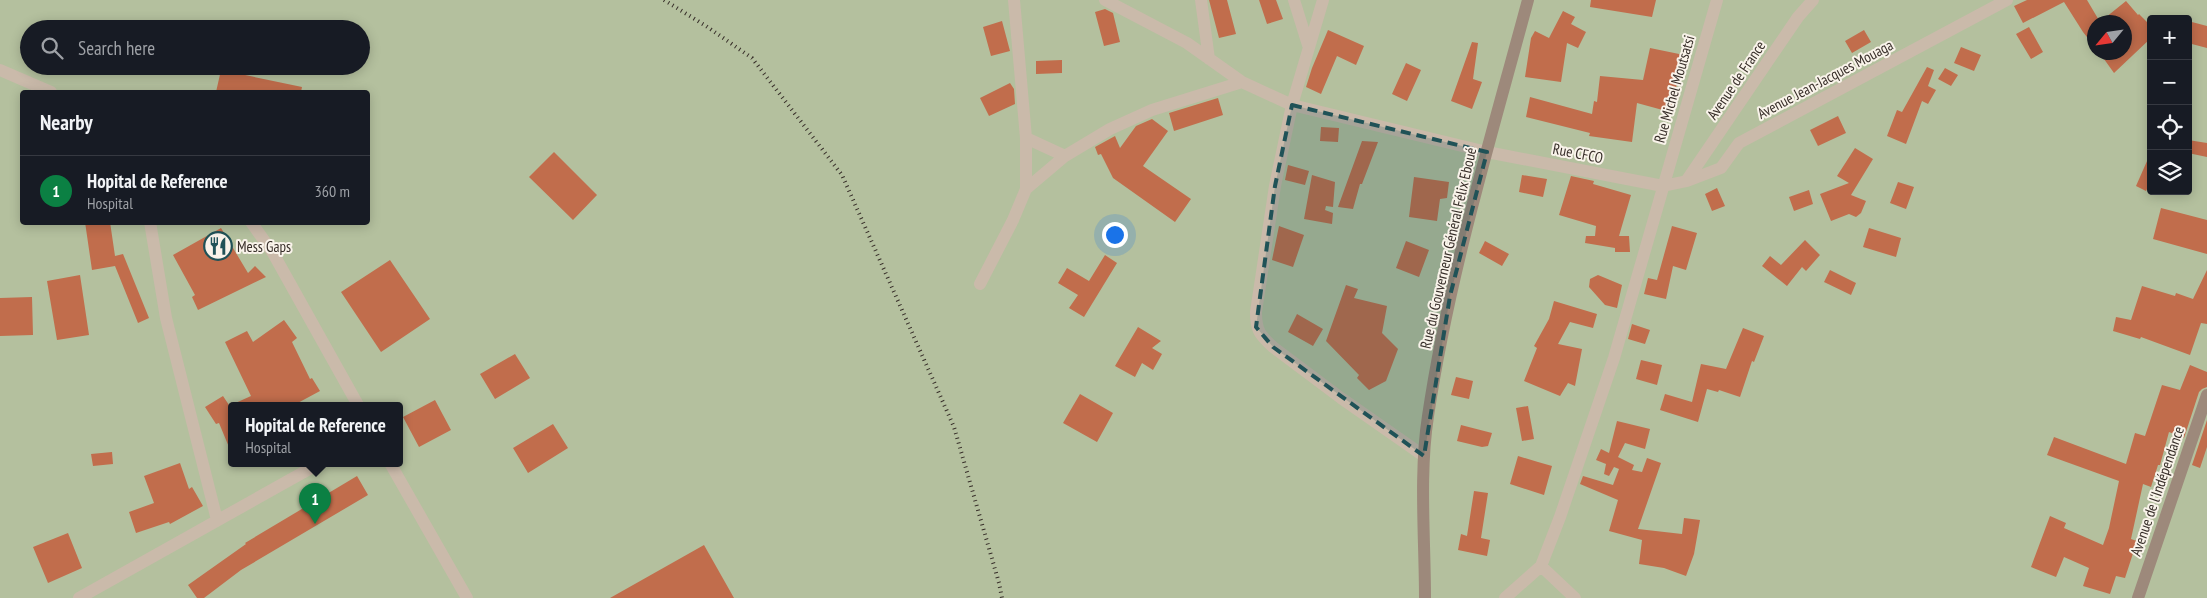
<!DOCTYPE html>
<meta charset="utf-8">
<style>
:root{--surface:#171b24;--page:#242831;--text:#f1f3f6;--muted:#9ea1a6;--line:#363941;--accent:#0b8043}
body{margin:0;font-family:"PT Sans Narrow",sans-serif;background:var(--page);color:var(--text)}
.controls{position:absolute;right:15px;top:15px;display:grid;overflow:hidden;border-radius:5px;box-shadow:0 2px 12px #0003}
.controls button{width:45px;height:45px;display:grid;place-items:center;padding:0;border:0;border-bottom:1px solid var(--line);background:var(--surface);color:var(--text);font:25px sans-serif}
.compass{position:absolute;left:2087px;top:15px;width:45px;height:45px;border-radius:50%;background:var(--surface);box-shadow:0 2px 12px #0003;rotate:241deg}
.you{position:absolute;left:1114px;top:234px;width:18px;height:18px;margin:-12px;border:4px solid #fff;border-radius:50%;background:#1a73e8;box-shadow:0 0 0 8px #1a73e833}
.badge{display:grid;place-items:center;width:32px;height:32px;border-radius:50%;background:var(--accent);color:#fff;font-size:16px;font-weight:700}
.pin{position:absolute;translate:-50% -41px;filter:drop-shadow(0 1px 2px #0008)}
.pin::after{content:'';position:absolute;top:26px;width:18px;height:15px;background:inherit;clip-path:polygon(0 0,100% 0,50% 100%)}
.popup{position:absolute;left:228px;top:402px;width:175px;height:65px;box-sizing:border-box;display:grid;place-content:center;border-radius:5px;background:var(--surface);filter:drop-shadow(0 1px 4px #0005);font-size:16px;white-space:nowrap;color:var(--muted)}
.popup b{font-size:19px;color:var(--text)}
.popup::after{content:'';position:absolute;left:50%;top:100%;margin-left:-10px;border:10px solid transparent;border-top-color:var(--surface)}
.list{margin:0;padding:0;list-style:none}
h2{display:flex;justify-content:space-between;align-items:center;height:65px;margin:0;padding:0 20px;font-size:21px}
h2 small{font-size:16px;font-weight:400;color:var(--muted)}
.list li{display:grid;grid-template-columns:32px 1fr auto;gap:15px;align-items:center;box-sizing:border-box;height:70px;padding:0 20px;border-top:1px solid var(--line)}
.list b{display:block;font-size:19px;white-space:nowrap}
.list p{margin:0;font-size:16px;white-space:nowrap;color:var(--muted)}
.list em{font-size:16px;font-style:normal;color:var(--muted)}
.icon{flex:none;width:28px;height:28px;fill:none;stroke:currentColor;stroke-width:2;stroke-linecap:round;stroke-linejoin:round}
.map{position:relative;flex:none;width:2207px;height:598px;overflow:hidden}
.search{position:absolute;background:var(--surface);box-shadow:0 2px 12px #0003;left:20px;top:20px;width:350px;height:55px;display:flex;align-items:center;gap:12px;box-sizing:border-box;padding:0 18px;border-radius:28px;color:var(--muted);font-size:19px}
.panel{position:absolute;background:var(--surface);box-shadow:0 2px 12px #0003;left:20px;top:90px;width:350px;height:135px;border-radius:5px}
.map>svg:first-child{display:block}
</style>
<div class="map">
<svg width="2207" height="598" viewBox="0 0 2207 598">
<rect width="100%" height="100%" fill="#f2e9de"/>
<path fill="#b4c09e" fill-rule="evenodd" d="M0,0H2207V598H0ZM2151,19H2188V191H2151ZM2094,22H2124V52H2094ZM29,29H361V66H29ZM22,92H368V222H22ZM231,405H399V463H231Z"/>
<path fill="#c16d4c" d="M1209,0H1227L1236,34L1219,38Z
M1259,0H1276L1283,19L1267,24Z
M1591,0H1656L1652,17L1590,7Z
M2027,0H2087L2100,22L2126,1L2138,15L2139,14L2151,26V38L2114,73L2099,52H2124V22H2094V46L2083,32L2064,2L2023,23L2014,6Z
M1105,9L1113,13L1120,42L1104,46L1095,12Z
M1563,11L1575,17L1571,24L1586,32L1578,48L1567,43L1561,82L1525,77L1531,38L1535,31L1549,38Z
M1002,21L1010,51L991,56L983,27Z
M2188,21L2207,26V48L2188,43Z
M2029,27L2043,52L2031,59L2016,34Z
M1328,30L1364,46L1356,65L1337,56L1321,94L1306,87L1312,68Z
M1864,30L1871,42L1852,53L1845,41Z
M1472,42L1478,43L1473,79L1482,82L1472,109L1451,101Z
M1961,47L1981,55L1974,71L1954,63Z
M1650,48L1684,55L1670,112L1637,103L1632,142L1589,136L1590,133L1526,117L1530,97L1592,114L1594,101L1597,102L1600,76L1643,80Z
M1062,60V73L1036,74V61Z
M1406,63L1421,70L1407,101L1392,94Z
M1927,67L1934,70L1928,86L1936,90L1928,104L1922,101L1906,144L1887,136L1897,110L1902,112Z
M1945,68L1958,75L1951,86L1938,79Z
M221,70L302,87L301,92H216Z
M1010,83L1014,89L1015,104L989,116L980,98Z
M1218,98L1223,115L1174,131L1169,113Z
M1838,116L1846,133L1818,146L1810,130Z
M1152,119L1168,131L1143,166L1191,199L1175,222L1113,178L1101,154L1098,155L1095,147L1115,136L1120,148L1136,126Z
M1321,127L1339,128L1338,142L1320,141Z
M2188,140L2207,143V157L2188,153Z
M1362,141L1378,142L1362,184H1360L1353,209L1338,207Z
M1855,148L1873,159L1851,195L1866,201L1861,213L1856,217L1849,214L1831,221L1820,194L1849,183L1837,176Z
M554,152L597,195L573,220L529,177Z
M2151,152V181L2146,191L2136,186Z
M1288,165L1309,171L1305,185L1285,180Z
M1312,175L1335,182L1333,207L1326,206L1325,210L1333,213L1332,224L1304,219Z
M1522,175L1547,179L1543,197L1519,192Z
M1571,176L1594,181L1593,184L1631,195L1619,236H1629L1630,252H1615V248L1585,243L1586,236H1595L1596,226L1559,215Z
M1414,177L1449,182L1447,198L1440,199L1437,221L1409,217Z
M1898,182L1914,187L1906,209L1890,203Z
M1717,188L1725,206L1712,211L1705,194Z
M1809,190L1813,204L1794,211L1789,197Z
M2161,208L2207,220V254L2153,239Z
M85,222H110L115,256L123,254L149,318L138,323L115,266L92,270Z
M1279,226L1304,235L1293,267L1272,260Z
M1672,226L1697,233L1686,270L1673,266L1666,299L1644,294L1648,278L1657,280Z
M221,228L248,273L255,266L266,277L198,310L192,297L195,295L173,255Z
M1869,228L1901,238L1896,257L1863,247Z
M1805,240L1820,255L1806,271L1802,267L1787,286L1762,266L1770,256L1781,265Z
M1406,241L1429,250L1419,277L1396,268Z
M1485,241L1509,254L1502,266L1479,253Z
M1105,255L1117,263L1084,317L1069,308L1078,295L1058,283L1067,268L1089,281Z
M390,260L430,319L381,352L341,292Z
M1830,270L1856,283L1851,295L1824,282Z
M2207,270V324L2201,323L2190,355L2141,337L2140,339L2113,331L2116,317L2131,320L2142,286L2175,296L2176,293L2193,299Z
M80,275L89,335L57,340L47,281Z
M1598,275L1622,285L1617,308L1605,305L1589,287L1590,279Z
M1346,285L1358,289L1354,298L1387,306L1382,333L1398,349L1386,381L1369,390L1357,378L1359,375L1326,341Z
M32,297L33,335L0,336V298Z
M1554,301L1597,314L1593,328L1570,322L1558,344L1582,349L1575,386L1568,383L1560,396L1524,381L1537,348L1534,346L1549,319Z
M1297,314L1323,329L1313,346L1288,332Z
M284,320L297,338L292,342L310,379L312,378L320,391L294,405H231L251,396L225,342L247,331L253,342Z
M1632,324L1650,330L1645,344L1628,339Z
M1138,327L1161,341L1152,348L1162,354L1153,370L1142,363L1135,377L1115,366Z
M1743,328L1764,336L1754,362L1752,361L1740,397L1719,390L1718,392L1707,389L1698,422L1660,410L1665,394L1692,402L1701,364L1726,369Z
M515,354L530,378L495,399L480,374Z
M1641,360L1662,365L1657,385L1636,379Z
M2190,365L2207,372V387L2202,389L2199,392L2184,438L2169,432L2160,465H2158L2151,487L2143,484L2131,539L2137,541L2125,578L2116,576L2110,594L2083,586L2089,568L2064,557L2056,577L2031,567L2050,516L2066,523L2064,528L2103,545L2109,528L2119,481L2047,455L2054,437L2126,464L2135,433L2145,436L2162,385L2180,390Z
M1456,377L1473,381L1469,399L1451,395Z
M1080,394L1113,413L1097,442L1063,423Z
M223,396L231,408V452L219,423L216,424L205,407Z
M435,400L451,430L419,447L403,417Z
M1528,406L1534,439L1522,441L1516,408Z
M2207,420V447L2200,468L2192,465Z
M1617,421L1650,429L1645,449L1625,443L1618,457L1634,465L1632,470L1642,472L1647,458L1661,463L1638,529L1682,534L1684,518L1700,520L1694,554L1686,576L1664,568L1639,564L1642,540L1609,531L1618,500L1580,484L1583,476L1613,485L1619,469L1614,467L1609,476L1604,474L1606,464L1596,460L1601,449L1609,453Z
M553,424L568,448L528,473L513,448Z
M1461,425L1492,433L1488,446L1482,447L1457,441Z
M112,452L113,464L93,466L91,454Z
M1518,456L1538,462V464V462L1552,466L1544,495L1510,484Z
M180,463L189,489L192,487L203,506L170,524L169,522L136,533L129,512L154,503L144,476Z
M357,476L368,495L241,570L204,598H197L188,585L246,544L245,543Z
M1474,491L1488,493L1481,538L1490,540L1487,556L1458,550L1461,534L1467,536Z
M68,533L82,568L48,583L33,547Z
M704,545L734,598H610Z"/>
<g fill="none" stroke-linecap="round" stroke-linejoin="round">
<path stroke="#cabaaa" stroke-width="12" d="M1014,0L1026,138V189
M1105,0L1187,43L1242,82
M1201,0L1209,59
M1294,0L1308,45
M1323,0L1292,105L1275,186L1256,312C1256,331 1260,335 1273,347L1341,398L1424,456
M0,70L51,92
M1026,138L1065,156
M1687,180L1798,17L1813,0
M150,222L166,318L217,520
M251,222L273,253L358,405
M980,284L1013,220L1026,189L1065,156L1110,129L1152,110L1242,82L1292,105L1487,152L1663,186L1687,181L1721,168L1739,143L2007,0
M390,463L467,598
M1541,566L1575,598
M79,598L320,463
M1505,598L1541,566L1560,517L1614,358L1717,0"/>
<path stroke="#9d897b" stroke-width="12" d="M1425,598C1425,539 1419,474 1428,416C1449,275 1491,138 1528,0
M2138,598L2207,395"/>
<path stroke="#372e29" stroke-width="4" stroke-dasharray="1 4" stroke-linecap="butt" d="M664,0L706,26L752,58L842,175L954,427L999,583L1002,598"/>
</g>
<path fill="#205257" fill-opacity="0.2" stroke="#205257" stroke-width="4" stroke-dasharray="10 6" stroke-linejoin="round" d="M1292,105L1487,152L1450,296L1424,456L1273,347L1256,327L1275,186Z"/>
<defs>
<symbol id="restaurant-ring" viewBox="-11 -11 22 22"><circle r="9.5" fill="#f9f3ea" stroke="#205257" stroke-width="1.5"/><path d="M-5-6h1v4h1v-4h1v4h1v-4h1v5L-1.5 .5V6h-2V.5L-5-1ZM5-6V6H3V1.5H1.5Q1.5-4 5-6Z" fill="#205257"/></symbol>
</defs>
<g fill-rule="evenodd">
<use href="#restaurant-ring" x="202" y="230" width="32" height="32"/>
</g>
<g text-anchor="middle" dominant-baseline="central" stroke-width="4" stroke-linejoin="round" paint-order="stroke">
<g font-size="15" fill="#372e29" stroke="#f9f3ea">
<text transform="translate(1825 79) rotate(-28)">Avenue Jean-Jacques Mouaga</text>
<text transform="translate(1736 80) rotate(-56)">Avenue de France</text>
<text transform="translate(1674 89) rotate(-74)">Rue Michel Moutsatsi</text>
<text transform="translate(1578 153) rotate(11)">Rue CFCO</text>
<text transform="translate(1448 248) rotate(-77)">Rue du Gouverneur Général Félix Eboué</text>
<text transform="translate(2157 491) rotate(-71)">Avenue de l'Indépendance</text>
</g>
<g font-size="15" fill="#372e29" stroke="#f9f3ea" text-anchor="start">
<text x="237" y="246">Mess Gaps</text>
</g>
</g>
</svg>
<div class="controls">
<button>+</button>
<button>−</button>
<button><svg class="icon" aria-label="locate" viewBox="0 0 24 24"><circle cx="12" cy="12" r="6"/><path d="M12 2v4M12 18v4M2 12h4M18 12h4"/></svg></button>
<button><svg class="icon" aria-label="layers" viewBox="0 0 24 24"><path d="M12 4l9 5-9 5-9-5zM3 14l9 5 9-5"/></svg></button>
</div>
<svg class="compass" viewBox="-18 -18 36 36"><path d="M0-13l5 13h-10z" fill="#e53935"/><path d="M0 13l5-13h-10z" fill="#9ea1a6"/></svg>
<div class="you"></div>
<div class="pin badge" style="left:315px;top:524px">1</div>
<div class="popup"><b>Hopital de Reference</b>Hospital</div>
<div class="search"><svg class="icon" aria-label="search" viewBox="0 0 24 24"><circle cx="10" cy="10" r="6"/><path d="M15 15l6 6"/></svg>Search here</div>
<section class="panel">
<h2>Nearby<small></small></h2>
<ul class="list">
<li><span class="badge">1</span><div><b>Hopital de Reference</b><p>Hospital</p></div><em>360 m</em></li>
</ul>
</section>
</div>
